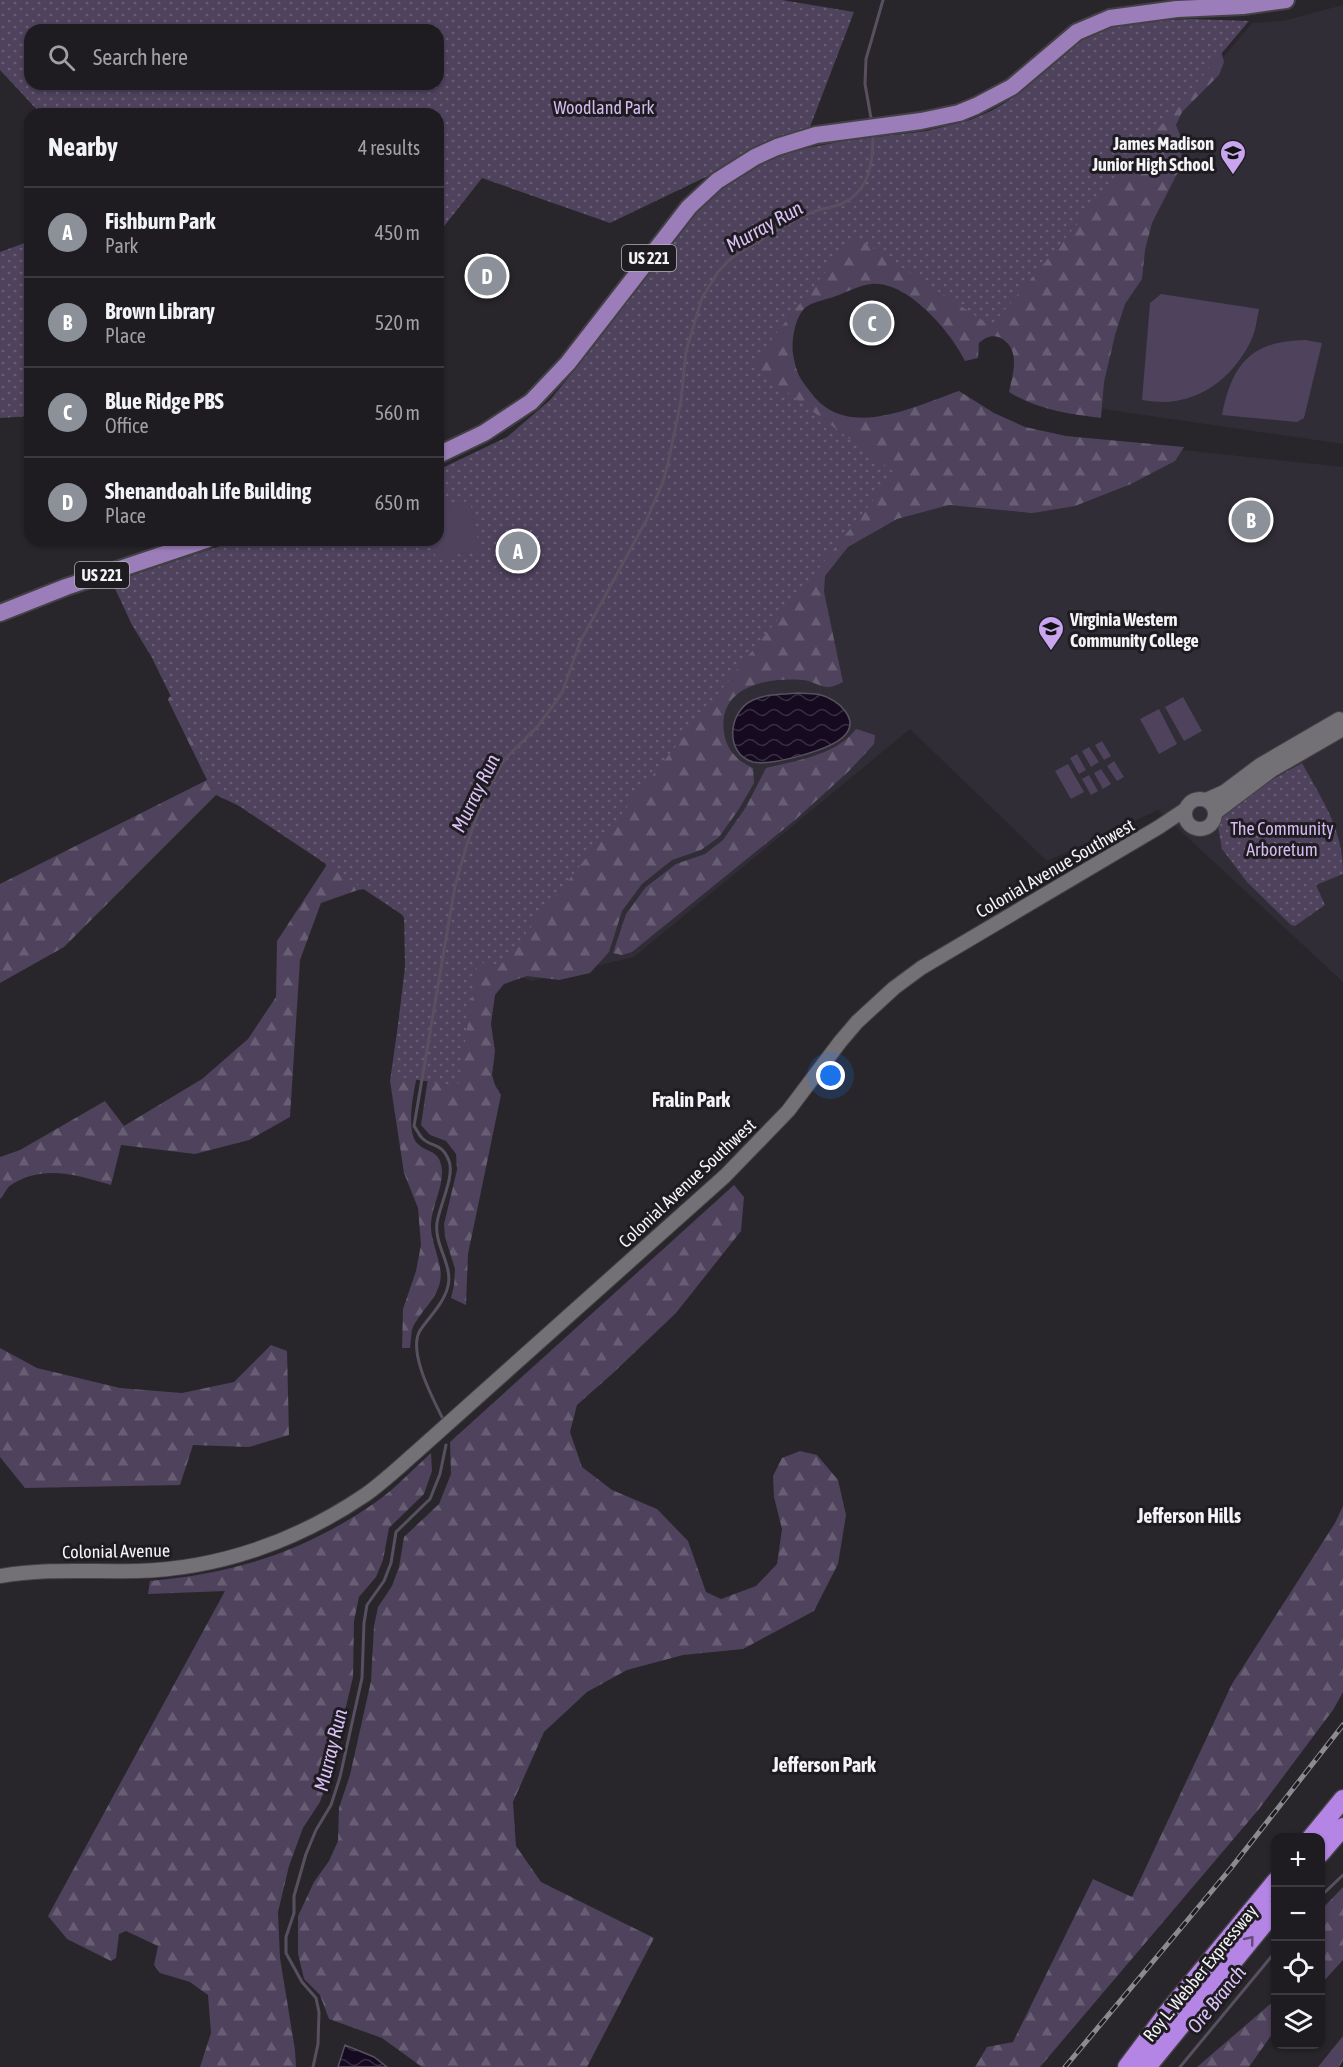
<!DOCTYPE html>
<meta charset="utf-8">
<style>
:root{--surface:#1e1c20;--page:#262529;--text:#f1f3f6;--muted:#a1a1a5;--line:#3c3a3e;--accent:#8c9099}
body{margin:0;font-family:"Asap Condensed",sans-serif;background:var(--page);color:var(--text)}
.controls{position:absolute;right:18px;bottom:18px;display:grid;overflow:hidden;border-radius:12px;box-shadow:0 2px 4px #0004}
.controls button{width:54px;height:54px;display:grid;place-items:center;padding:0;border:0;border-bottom:2px solid var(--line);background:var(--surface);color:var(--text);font:30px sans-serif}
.you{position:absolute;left:831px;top:1076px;width:21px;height:21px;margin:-15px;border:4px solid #fff;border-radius:50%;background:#1a73e8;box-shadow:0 0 0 9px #1a73e833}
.badge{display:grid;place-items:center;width:39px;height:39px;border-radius:50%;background:var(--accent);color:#fff;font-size:20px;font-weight:700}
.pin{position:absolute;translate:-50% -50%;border:3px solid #fff;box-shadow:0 2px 6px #0006}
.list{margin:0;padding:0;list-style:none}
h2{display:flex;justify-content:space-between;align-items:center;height:78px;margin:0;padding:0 24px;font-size:26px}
h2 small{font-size:20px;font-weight:400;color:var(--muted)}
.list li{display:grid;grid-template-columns:39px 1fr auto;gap:18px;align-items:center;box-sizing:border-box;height:90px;padding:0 24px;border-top:2px solid var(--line)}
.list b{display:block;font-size:22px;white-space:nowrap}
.list p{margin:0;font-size:20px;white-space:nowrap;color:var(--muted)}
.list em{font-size:20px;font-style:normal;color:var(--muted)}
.icon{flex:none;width:33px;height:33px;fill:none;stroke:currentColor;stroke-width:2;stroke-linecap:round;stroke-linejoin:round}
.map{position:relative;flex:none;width:1343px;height:2067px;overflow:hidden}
.search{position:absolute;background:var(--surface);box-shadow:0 2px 4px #0004;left:24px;top:24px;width:420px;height:66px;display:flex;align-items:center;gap:15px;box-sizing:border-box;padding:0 21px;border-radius:18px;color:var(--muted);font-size:22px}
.panel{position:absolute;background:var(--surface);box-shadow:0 2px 4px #0004;left:24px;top:108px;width:420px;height:438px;border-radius:18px}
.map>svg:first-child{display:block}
</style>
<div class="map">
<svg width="1343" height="2067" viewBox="0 0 1343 2067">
<defs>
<pattern id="forest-firs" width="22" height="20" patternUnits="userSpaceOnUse" patternTransform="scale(1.5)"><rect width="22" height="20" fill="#4e425c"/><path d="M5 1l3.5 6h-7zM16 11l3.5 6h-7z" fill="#685e74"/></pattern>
<pattern id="park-dots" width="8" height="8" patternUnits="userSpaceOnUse" patternTransform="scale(1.5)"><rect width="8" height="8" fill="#4e425c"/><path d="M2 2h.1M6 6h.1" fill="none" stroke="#685e74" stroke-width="1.8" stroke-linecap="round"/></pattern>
<pattern id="water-waves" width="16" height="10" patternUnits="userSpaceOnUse" patternTransform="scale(1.5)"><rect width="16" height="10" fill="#150a20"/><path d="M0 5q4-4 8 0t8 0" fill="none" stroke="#382e41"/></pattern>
</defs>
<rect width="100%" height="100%" fill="#28262b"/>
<path fill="#312d37" d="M1343,5V444L1103,409L995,330L1252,23L1283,21Z
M1135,445L1343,467V982L1158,810L1047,861L910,729L634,957L532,981L504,971L899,477Z"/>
<path fill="url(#forest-firs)" d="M1220,46L1224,62L1219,75L1182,112L1176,125L1182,140L1181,166L1152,223L1145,250L1142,279L1125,304L1115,335L1104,382L1101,418C1068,414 1038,410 1009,392C1013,373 1021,350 1001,338C992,334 986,337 979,343L978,358L965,361C951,332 907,280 871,284C860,285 847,292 836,296C828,299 813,302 806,307C795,316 791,341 793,354C797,375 799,377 812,394C848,441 915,406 959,391L994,413L1025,427L1066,436L1184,447L1175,461L1131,484L1075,506L1033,513L949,505L897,519L848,547L825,576L824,592L843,682C839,684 833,687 829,687C821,688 811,680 802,680C763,677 714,688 725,738C729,753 740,762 753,768L754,783L739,809L719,837L701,850L672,860L642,884L622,911L609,952L590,973L559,980L527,976L504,984L495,995L491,1024L495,1051L492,1075L495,1085L501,1095L468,1254L466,1305L451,1298L454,1285L455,1269L445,1237L444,1224L457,1170L456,1154L446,1141L430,1135L421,1125L427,1084L434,1061L717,303Z
M358,656L427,1035C422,1058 402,1122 416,1142C426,1154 440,1148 442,1170C443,1188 432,1206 431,1224C430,1243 444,1264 440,1282C436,1301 418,1313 412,1330C411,1335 411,1342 410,1348H402L403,1309L416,1271L421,1245L418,1208L404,1173L390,1081L407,962L406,921L399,910L365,889L358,890L321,903L300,960L290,1117L249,1140L195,1154L121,1145L111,1185C77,1175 43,1164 11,1185C6,1188 4,1196 0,1199V1157L20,1150L105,1101L124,1126L202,1079L248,1039L276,997L277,941L326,866L325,860L269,820L216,795L64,947L0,983V884L207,780L168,700L169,697Z
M856,729L875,735L874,744L849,771L795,820L632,952L622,955L613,953L626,914L646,887L676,864L705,854L723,840L746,807L766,768C795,761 837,755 856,729Z
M734,1185L744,1197L741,1231L676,1313L612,1374L577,1405L570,1432L582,1467L612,1490L657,1509L688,1541L706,1592L721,1599L756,1586L777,1564L782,1529L774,1497L773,1476L782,1458L800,1451L817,1455L838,1480L846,1515L838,1564L814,1611L743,1649L683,1655L627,1670L587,1692L544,1732L513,1802L516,1846L541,1882L654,1938L587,2067H422L382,2038L329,2019L320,1995L304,1979L298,1954V1916L314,1882L329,1861L338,1841L339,1808L350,1775L371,1681L374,1626L378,1607L392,1586L399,1567L404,1537L439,1504L451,1474L450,1442Z
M271,1345L287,1351L289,1435L249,1447L193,1445L180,1485L25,1488L0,1457V1348L37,1368L120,1388L182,1393L234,1382Z
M431,1453L432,1471L424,1494L389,1528L383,1560L376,1577L359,1597L354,1621L353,1677L331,1770L320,1802L303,1828L289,1866L278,1912L280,1958L295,2050L296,2067H200L211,2033L208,1995L190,1982L160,1973L154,1965L158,1946L126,1931L119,1934L116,1958L111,1961L67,1939L48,1916L225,1591L148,1594L150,1581C236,1573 304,1552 376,1502C396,1488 413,1469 431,1453Z
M1343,1506V1692L1333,1710L1259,1809L1040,2067H975L987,2047L1013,2042L1093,1879L1132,1897L1232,1684L1335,1523Z
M1343,1887V1960L1321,1984V1910Z
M1275,2000V2030L1249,2067H1197Z
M1343,2036V2060L1339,2067H1318Z"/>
<path fill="url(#park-dots)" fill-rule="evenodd" d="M0,0H782L854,12L810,127L610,223L482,178L438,234V114H41L0,70ZM30,30H438V84H30Z
M1191,19L1249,21L991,326L854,236L751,365L895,473L498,968L478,961L458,1086L392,1076L405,967L404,916L218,792L151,656L132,625L112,582L238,540H438V470L507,437L550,400L590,351L690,217L737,176L758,163L793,151L843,141L927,131L970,120L991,111L1011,99L1071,46L1100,30L1127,22Z
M30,241V416L0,418V252Z
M1302,763C1323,802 1343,828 1343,874L1316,885L1325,905L1295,926L1291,925L1247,882L1222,849L1218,826L1221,815L1259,787Z"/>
<path fill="#4e425c" d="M1161,294L1259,309C1257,318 1256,328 1253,336C1238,372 1205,401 1165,402C1157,402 1149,401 1142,400L1150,303Z
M1305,340L1322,343L1304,418L1297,422L1222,415C1232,364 1251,341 1305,340Z
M470,501L480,550L436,559L432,540H438V507Z
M1183,697L1202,731L1184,741L1165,707Z
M1159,709L1177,744L1159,754L1140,719Z
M1102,741L1111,756L1104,760L1095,745Z
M1089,747L1099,762L1091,767L1082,751Z
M1077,754L1086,770L1079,774L1070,758Z
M1114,761L1124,777L1117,781L1107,766Z
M1068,764L1084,792L1071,799L1055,771Z
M1101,769L1111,784L1103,789L1094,773Z
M1089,775L1098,791L1091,795L1082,779Z"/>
<path fill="url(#water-waves)" stroke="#585060" stroke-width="1.5" d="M798,693C806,694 814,693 821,695C837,699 860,719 845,735C832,750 771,766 753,762C724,754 728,711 753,700C767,694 783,694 798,693Z
M345,2045L374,2057L387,2067H338Z"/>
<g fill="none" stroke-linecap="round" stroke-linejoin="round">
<path stroke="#585060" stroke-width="3" d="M871,118L865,84L866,59L883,0
M443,1419C433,1399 406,1349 421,1329C430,1316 444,1303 448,1286C453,1265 434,1245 437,1223C439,1207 455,1176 449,1161C442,1142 432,1148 422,1138C419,1135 417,1130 414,1126L455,886L467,844L484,797L504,760L538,726L562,693L580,642L647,519L663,482L668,463L681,401L686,351L702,298L718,272L729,260L740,252C763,239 787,223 812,212C822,208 834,208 843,203C870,190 873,162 873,136
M1320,1897L1343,1875
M313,2067L318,2044L319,2012L316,1998L302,1982L286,1953V1937L294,1913V1896L306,1854L316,1830L331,1805L340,1777L362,1678L364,1623L367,1605L384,1581L391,1563L396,1532L430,1499L440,1474L446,1445
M1180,2067L1276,1951"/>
<defs>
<path id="secondary" d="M1185 814a15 15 0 1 1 30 0a15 15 0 1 1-30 0Z
M1206,800L1224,792L1260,765L1339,719
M1215,813L1272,770L1343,729
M0,1576C46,1568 91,1572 137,1571C219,1569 297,1541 365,1495C382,1483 398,1468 414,1454L725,1176L788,1111L840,1042L857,1022L894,988L921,968L1159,827L1186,809"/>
<path id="primary" d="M438,455L484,433L531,402L568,363L689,207L717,181L755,157L777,147L816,135L921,121L959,113L976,106L1012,87L1077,32L1110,18L1177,9L1243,6L1286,0
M0,613L66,587L206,540"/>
<path id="highway" d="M1311,1838L1343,1799
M1320,1854L1343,1827
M1127,2067L1168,2012L1276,1881
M1147,2067L1276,1909"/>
</defs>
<use href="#secondary" stroke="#434145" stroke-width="16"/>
<use href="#primary" stroke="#434145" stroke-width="20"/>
<use href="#highway" stroke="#434145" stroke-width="21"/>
<use href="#secondary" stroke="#737076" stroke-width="14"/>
<use href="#primary" stroke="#9b7db9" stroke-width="16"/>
<use href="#highway" stroke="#b585e6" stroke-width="18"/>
<defs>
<path id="rail" d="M1065,2067L1231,1868L1343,1725"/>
</defs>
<use href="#rail" stroke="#8c8b8f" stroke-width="5"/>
<use href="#rail" stroke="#1e1c21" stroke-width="3" stroke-dasharray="9" stroke-linecap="butt"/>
</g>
<defs><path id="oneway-chevron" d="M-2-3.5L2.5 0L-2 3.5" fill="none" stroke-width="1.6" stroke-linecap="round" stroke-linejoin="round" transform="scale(1.5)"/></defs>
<use stroke="#624b7a" href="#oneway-chevron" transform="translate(1250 1940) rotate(-51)"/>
<defs>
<symbol id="school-pin" viewBox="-11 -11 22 30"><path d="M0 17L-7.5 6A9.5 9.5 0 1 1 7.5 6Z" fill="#c8a5ee" stroke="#1e1c21"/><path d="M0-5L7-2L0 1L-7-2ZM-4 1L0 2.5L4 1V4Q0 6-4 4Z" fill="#111"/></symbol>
<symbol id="university-pin" viewBox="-11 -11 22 30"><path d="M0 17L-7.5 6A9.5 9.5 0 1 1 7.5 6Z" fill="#c8a5ee" stroke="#1e1c21"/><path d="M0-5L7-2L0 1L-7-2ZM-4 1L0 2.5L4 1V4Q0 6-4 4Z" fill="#111"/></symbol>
</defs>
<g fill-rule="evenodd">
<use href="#school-pin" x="1218" y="138" width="30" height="40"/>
<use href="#university-pin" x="1036" y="614" width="30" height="40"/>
</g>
<g text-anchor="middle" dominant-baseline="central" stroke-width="6" stroke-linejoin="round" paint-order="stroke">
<g fill="#1e1c21" stroke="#b4b2b6" stroke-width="1.5">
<rect x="622" y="245" width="54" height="26" rx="4.5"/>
<rect x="75" y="562" width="54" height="26" rx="4.5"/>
</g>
<g font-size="16" font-weight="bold" fill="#f4f3f6">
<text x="649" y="258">US 221</text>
<text x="102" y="575">US 221</text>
</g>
<g font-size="18" fill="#d3baef" stroke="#1e1c21">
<text x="604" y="107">Woodland Park</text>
<text x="1282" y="828">The Community<tspan x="1282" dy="21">Arboretum</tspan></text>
</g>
<g font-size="18" font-weight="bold" fill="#f4f3f6" stroke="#1e1c21" text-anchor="end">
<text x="1214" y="143">James Madison<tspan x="1214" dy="21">Junior High School</tspan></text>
<text x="1070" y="619" text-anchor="start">Virginia Western<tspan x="1070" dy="21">Community College</tspan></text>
</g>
<g font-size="18" fill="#f4f3f6" stroke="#1e1c21">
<text transform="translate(1055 868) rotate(-30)">Colonial Avenue Southwest</text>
<text transform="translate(687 1183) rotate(-43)">Colonial Avenue Southwest</text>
<text transform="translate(116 1551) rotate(-1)">Colonial Avenue</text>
<text transform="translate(1200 1973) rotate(-51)">Roy L. Webber Expressway</text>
</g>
<g font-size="20" font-style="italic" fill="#dac1f6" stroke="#1e1c21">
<text transform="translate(764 226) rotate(-29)">Murray Run</text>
<text transform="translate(475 793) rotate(-64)">Murray Run</text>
<text transform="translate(330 1750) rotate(-76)">Murray Run</text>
<text transform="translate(1216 1999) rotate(-51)">Ore Branch</text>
</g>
<g font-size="20" font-weight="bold" fill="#f4f3f6" stroke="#1e1c21">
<text x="691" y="1099">Fralin Park</text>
<text x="1189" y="1515">Jefferson Hills</text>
<text x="824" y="1764">Jefferson Park</text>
</g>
</g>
</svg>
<div class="controls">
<button>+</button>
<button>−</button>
<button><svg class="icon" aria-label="locate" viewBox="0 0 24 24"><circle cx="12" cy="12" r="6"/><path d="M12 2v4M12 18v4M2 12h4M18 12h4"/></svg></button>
<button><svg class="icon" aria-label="layers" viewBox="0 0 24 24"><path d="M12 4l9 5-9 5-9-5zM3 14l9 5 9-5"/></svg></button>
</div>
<div class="you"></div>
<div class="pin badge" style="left:518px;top:551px">A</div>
<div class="pin badge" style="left:1251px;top:520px">B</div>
<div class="pin badge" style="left:872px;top:323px">C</div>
<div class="pin badge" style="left:487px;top:276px">D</div>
<div class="search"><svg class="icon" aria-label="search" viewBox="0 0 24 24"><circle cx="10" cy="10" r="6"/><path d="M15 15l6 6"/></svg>Search here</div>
<section class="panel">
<h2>Nearby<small>4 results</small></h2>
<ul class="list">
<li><span class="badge">A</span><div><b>Fishburn Park</b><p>Park</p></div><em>450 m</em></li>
<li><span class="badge">B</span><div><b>Brown Library</b><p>Place</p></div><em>520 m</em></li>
<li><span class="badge">C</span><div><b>Blue Ridge PBS</b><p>Office</p></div><em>560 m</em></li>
<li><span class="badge">D</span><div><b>Shenandoah Life Building</b><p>Place</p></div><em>650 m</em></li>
</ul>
</section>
</div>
